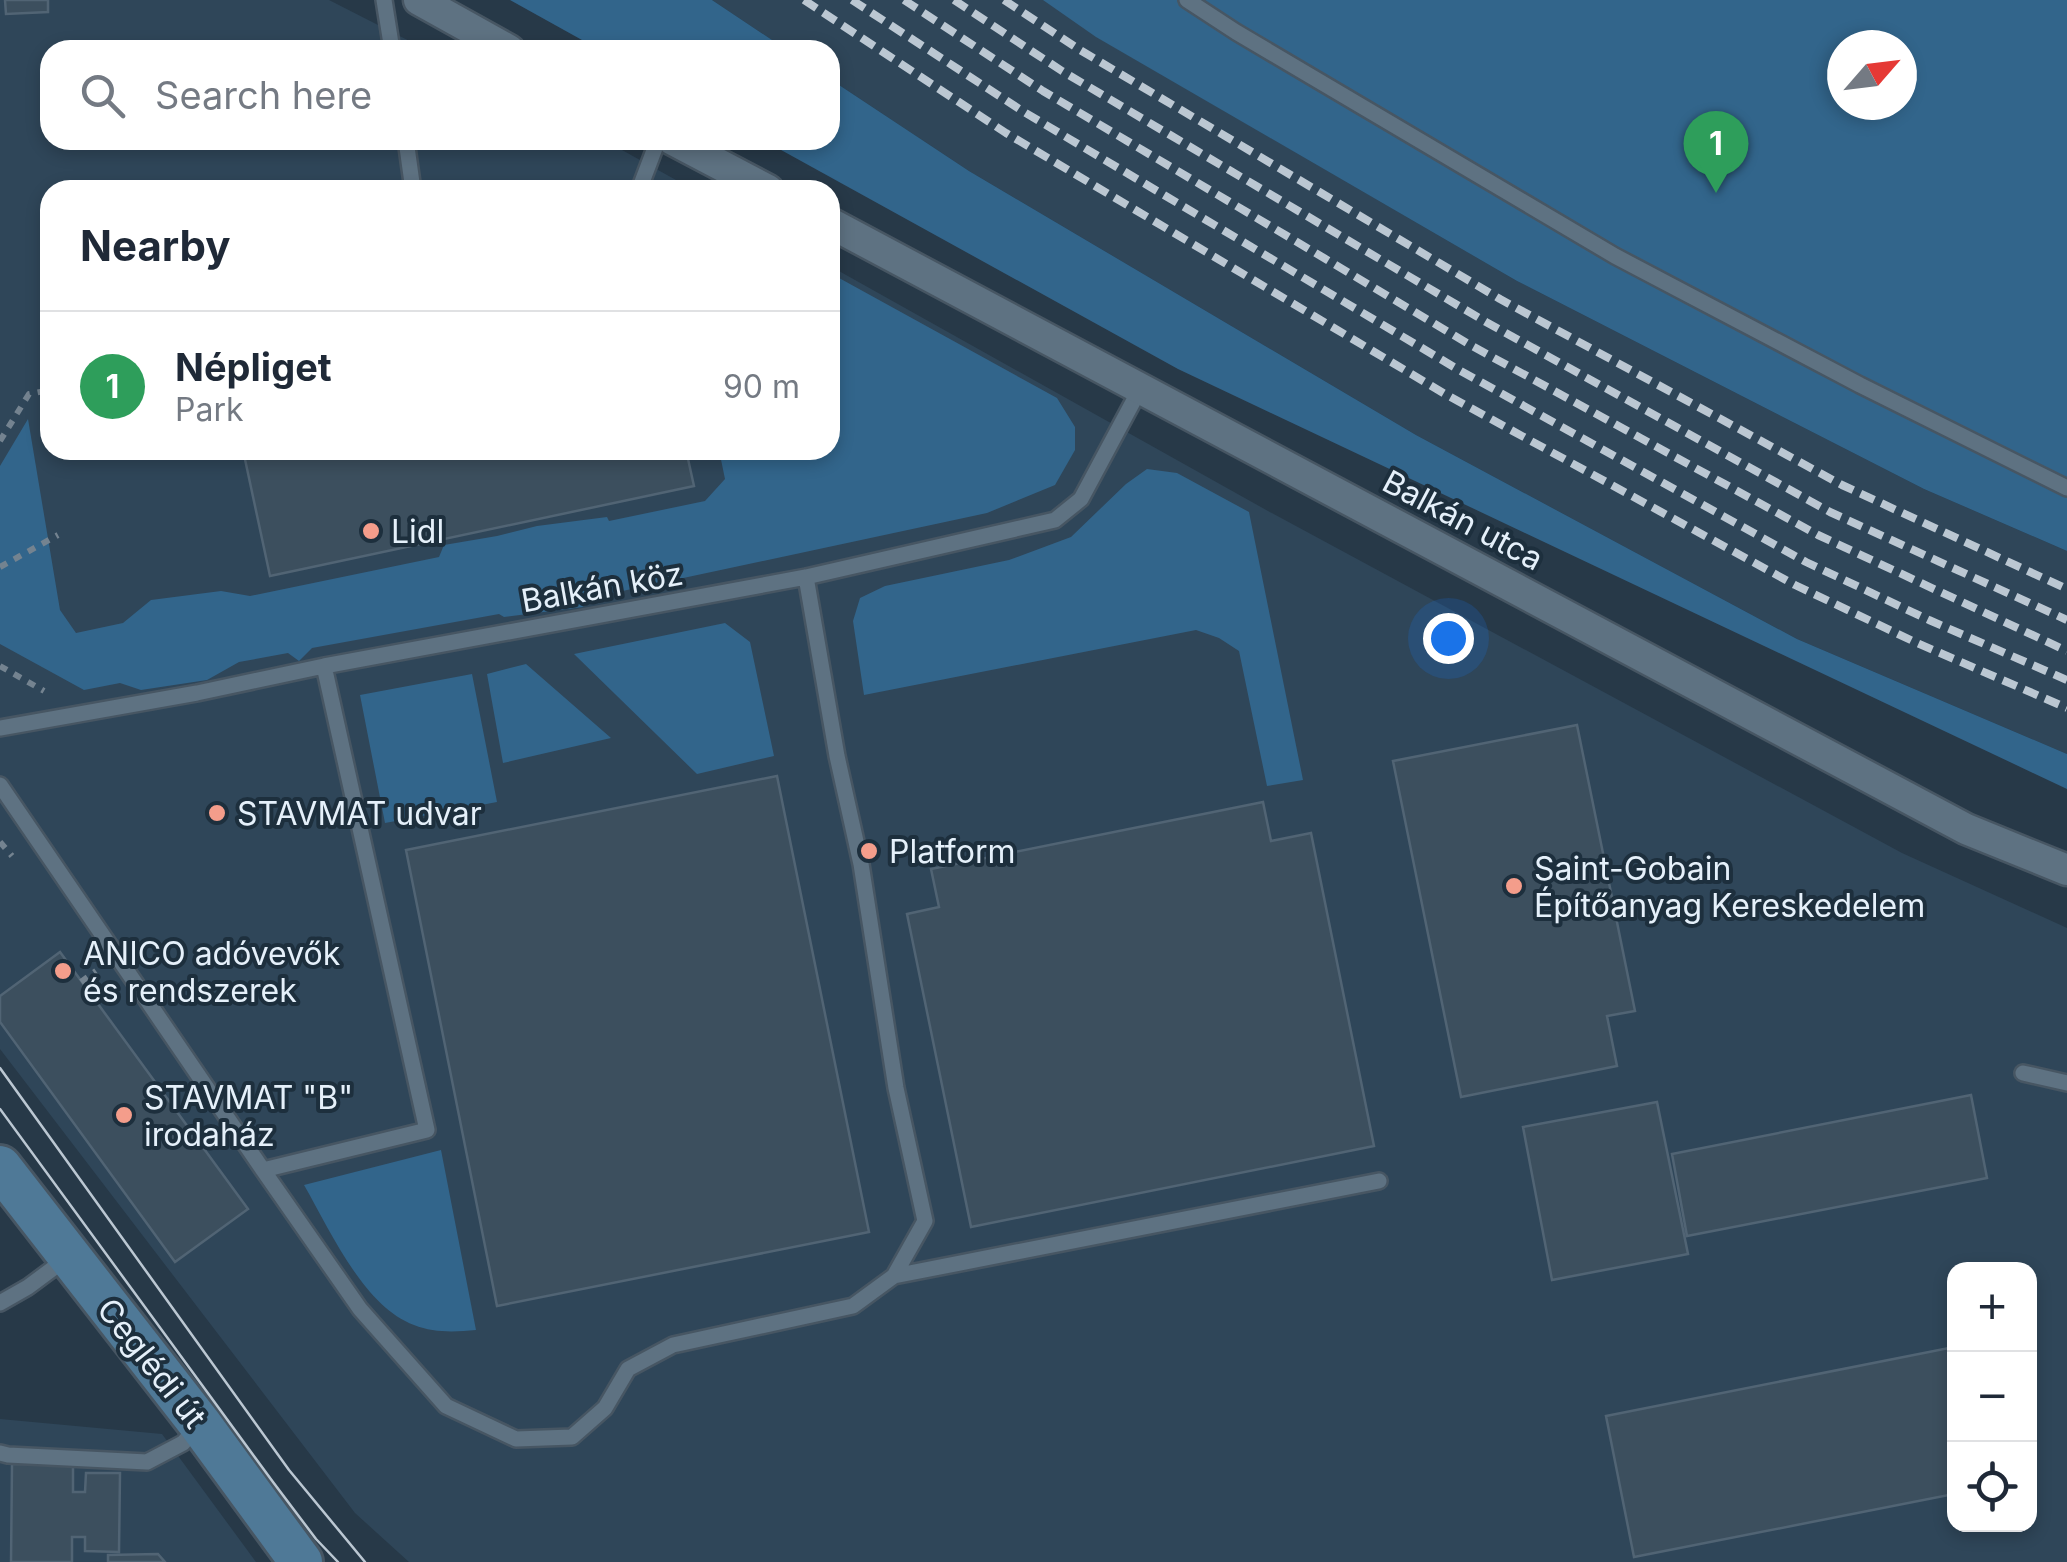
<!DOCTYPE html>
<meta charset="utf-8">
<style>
:root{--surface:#fff;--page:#f2f2f3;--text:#1f2937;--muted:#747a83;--line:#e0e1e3;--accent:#d93025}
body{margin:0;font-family:Inter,sans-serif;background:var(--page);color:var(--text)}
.controls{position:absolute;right:30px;bottom:30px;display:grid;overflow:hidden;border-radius:20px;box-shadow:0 5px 15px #0003}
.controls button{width:90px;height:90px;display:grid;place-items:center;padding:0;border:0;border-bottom:2px solid var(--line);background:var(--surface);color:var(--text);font:50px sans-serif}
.compass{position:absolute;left:1827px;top:30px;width:90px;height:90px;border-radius:50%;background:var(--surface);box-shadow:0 5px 15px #0003;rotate:62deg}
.you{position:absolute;left:1448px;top:638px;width:35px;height:35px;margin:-25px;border:8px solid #fff;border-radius:50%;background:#1a73e8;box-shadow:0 0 0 15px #1a73e833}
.badge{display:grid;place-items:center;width:65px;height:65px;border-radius:50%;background:var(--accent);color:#fff;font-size:32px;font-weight:700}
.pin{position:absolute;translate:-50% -82px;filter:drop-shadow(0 2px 5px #0008)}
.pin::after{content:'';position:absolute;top:52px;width:35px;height:30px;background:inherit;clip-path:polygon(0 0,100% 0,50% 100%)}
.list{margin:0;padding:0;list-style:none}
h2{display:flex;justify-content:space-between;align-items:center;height:130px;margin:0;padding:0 40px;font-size:42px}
h2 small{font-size:32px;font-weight:400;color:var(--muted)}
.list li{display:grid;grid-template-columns:65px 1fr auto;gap:30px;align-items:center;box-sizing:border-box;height:150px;padding:0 40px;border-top:2px solid var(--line)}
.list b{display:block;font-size:38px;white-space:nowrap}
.list p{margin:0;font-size:32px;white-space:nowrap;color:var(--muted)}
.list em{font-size:32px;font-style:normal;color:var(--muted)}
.icon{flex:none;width:55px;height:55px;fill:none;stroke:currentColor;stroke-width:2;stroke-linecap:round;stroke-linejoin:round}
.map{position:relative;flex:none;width:2067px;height:1562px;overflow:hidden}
.search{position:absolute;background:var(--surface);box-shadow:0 5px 15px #0003;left:40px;top:40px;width:800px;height:110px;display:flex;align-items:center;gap:25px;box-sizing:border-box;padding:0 35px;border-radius:30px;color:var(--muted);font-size:38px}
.panel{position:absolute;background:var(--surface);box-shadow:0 5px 15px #0003;left:40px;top:180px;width:800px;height:280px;border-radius:30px}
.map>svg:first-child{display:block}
</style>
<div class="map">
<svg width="2067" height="1562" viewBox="0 0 2067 1562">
<rect width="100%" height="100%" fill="#273948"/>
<path fill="#2f4659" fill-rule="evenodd" d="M0,0H329L427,50H50V140H604L694,190H50V450H830V266L1268,511L1902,853L2067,928V1562H409L355,1513L0,1049ZM1954,1270H2030V1524H1954Z
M712,0H1123L1097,37L1517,281L1924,489L2067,551V754L1797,639L1416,435L969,171L830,79V50H787Z
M0,1419L162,1434L256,1562H0Z"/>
<path fill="#32658b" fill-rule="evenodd" d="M510,0H712L787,50H600Z
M1043,0H2067V551L1924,489L1517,281L1096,37ZM1842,45H1902V105H1842Z
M830,79L969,171L1416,435L1797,639L2067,754V789L1178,369L763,140H830Z
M830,273L1057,398L1075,427V450L1055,485L987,513L585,599L583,607L504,617L499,614L312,648L299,661L288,653L239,662L207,680L141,690L120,683L84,690L0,644V466L28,419L60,610L76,633L123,623L151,600L221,591L250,596L439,557L444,545L497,536L537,526L607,517L609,521L705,501L725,479L719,450H830Z
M1147,469L1177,473L1249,512L1303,780L1267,786L1239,651L1219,638L1196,630L864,695L853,621L860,598L885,586L1009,560L1071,537L1126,484Z
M725,623L750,642L774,756L697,774L574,654Z
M526,664L611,738L503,763L487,674Z
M472,674L497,802L385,823L360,695Z
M441,1150L476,1330C455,1332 434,1333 414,1325C363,1306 330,1230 304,1185Z"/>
<path fill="#3c4f5e" stroke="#516474" stroke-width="2.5" d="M5,0H48V12L6,14Z
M243,450H686L694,486L270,576Z
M1577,725L1635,1011L1607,1016L1617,1066L1461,1097L1393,761Z
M777,776L869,1232L497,1306L406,850Z
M1263,802L1271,841L1311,833L1374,1146L971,1227L907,914L939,907L931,869Z
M60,952L248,1209L175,1262L0,1022V996Z
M1971,1095L1987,1178L1687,1236L1672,1154Z
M1657,1102L1688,1254L1552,1280L1523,1127Z
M1954,1347V1494L1634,1557L1606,1416Z
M12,1464H73V1492H85L86,1473H120L119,1552L85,1551V1537H72V1562H11Z
M158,1554L165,1562H108V1555Z"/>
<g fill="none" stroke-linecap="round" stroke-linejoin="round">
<defs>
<path id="lane" d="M384,0L392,50
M1187,0L1236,32L1615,256L1860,385L2067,488
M406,140L413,190
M639,190L658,140
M0,728L197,693L324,666L806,577L1055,520L1081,499L1141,387
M0,785L263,1170L427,1130L324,666
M2023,1073L2067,1083
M263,1170L360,1309L446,1406L516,1439L572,1437L605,1408L628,1369L673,1345L853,1306L894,1276L925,1221L896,1088L861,864L837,756L806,577
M894,1276L1379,1181
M0,1303L28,1287L67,1258
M0,1453L8,1455L147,1462L183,1443L198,1426"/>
<path id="street" d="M419,0L509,50
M673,140L768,190
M830,223L1966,829L2067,870"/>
<path id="secondary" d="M0,1167L200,1424L301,1562"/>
</defs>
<use href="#lane" stroke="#475663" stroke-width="20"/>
<use href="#street" stroke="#475663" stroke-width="35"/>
<use href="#secondary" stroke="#475663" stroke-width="48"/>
<path stroke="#748390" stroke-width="6" stroke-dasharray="8 8" stroke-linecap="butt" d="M0,441L29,394L50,390
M0,567L58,535
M0,666L44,691
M0,842L12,856
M81,982L96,971"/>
<use href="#lane" stroke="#5e7282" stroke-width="15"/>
<use href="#street" stroke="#5e7282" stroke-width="30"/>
<use href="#secondary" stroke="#4f7997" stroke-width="42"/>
<path stroke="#bbc7d2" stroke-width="2.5" d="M0,1068L289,1470L365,1562
M0,1109L273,1482L316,1539L338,1562"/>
<path stroke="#bbc7d2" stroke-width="8" stroke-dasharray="15 8" stroke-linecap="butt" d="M804,0L1006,133L1445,394L1795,585L1917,643L2067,708
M852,0L1024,112L1459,370L1806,562L1929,620L2067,680
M904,0L1043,91L1472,346L1818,535L2067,651
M954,0L1062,71L1486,322L1830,512L2067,620
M1004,0L1080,50L1500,299L1842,485L2067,589"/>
</g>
<g fill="#f49d8b" stroke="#1d2f3d" stroke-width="4">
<circle cx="371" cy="531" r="10"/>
<circle cx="217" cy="813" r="10"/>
<circle cx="869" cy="851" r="10"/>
<circle cx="1514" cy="886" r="10"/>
<circle cx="63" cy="971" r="10"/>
<circle cx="124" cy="1115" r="10"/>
</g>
<g text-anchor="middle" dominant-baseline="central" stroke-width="8" stroke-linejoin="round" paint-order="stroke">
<g font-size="32" fill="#e5f0fa" stroke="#1d2f3d">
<text transform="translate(1463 520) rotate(28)">Balkán utca</text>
<text transform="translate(602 587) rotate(-10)">Balkán köz</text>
<text transform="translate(152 1363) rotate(52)">Ceglédi út</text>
</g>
<g font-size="32" fill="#e5f0fa" stroke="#1d2f3d" text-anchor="start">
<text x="391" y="531">Lidl</text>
<text x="237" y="813">STAVMAT udvar</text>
<text x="889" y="851">Platform</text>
<text x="1534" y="868">Saint-Gobain<tspan x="1534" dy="37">Építőanyag Kereskedelem</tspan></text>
<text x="83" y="953">ANICO adóvevők<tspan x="83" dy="37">és rendszerek</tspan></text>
<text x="144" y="1097">STAVMAT "B"<tspan x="144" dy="37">irodaház</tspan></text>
</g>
</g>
</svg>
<div class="controls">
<button>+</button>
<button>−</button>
<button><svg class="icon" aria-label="locate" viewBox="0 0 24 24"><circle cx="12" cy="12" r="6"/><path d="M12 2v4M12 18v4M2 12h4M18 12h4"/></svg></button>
</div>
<svg class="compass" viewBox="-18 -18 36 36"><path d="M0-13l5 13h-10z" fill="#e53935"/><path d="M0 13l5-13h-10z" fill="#747a83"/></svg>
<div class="you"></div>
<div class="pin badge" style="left:1716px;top:193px;background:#2e9e5b">1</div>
<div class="search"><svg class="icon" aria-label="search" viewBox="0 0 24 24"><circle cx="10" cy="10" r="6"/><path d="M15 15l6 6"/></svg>Search here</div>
<section class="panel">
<h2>Nearby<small></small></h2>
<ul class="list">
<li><span class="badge" style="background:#2e9e5b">1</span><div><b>Népliget</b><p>Park</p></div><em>90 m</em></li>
</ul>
</section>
</div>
